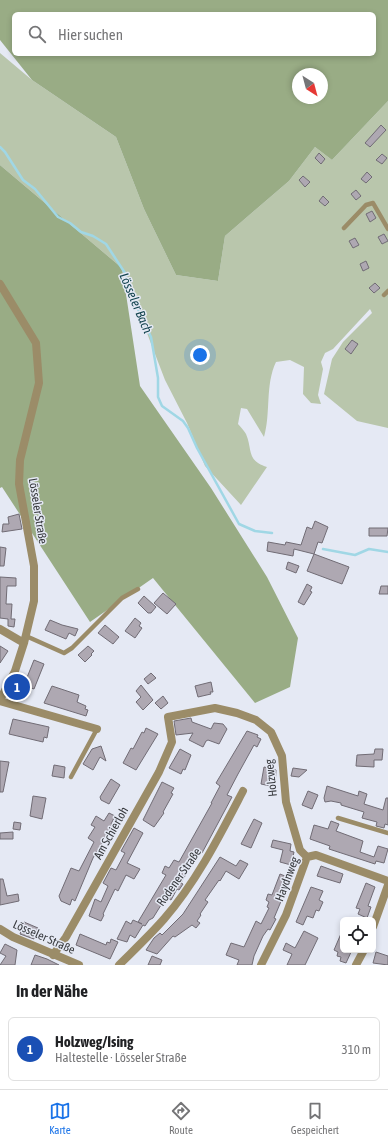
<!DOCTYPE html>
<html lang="de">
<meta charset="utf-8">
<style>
:root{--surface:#fff;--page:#f6f6f6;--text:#202124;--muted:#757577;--line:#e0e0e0;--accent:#1a73e8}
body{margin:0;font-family:"Asap Condensed",sans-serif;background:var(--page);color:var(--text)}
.controls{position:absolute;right:12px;bottom:12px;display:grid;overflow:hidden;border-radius:6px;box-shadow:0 2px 6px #0003}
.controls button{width:36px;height:36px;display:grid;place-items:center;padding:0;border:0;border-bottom:1px solid var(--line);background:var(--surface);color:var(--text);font:20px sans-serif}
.compass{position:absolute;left:292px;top:68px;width:36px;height:36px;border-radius:50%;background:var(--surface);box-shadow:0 2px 6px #0003;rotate:144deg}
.you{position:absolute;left:200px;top:355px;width:14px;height:14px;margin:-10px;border:3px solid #fff;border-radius:50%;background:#1a73e8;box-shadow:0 0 0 6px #1a73e833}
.badge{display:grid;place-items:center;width:26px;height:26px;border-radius:50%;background:var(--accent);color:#fff;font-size:13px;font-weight:700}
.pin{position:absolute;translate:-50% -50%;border:2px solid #fff;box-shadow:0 1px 4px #0006}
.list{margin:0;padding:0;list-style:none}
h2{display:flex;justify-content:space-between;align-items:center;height:52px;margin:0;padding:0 16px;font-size:17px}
h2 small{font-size:13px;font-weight:400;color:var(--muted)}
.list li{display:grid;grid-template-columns:26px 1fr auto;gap:12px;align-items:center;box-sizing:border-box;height:64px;margin:0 8px 8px;padding:0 8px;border:1px solid var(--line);border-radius:6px}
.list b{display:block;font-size:15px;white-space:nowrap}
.list p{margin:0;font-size:13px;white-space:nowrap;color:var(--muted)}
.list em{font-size:13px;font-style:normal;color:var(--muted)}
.icon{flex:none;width:22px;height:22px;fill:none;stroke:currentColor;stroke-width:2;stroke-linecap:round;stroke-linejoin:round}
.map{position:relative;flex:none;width:388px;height:965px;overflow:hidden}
.search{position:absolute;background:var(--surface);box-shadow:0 2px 6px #0003;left:12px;right:12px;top:12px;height:44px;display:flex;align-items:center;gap:10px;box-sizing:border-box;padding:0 14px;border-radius:6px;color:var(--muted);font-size:15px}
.sheet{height:124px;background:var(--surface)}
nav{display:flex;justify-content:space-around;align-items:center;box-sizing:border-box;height:56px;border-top:1px solid var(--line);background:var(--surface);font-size:11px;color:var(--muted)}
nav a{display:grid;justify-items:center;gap:2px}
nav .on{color:var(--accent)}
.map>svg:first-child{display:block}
</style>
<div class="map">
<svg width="388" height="965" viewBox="0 0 388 965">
<rect width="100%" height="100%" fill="#e5e9f4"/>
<path fill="#b9c6ac" d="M0,53L32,80L116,137L144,209L176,275L218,281L225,236L289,181L315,147L332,160L388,101V428L357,421L324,394L332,359L343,342L372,313L370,309L333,349L325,353L321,362L323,369L318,395L321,404L311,403L303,394L304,367L290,360L276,362C265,385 271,413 264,437L247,409L241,408L238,424C241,427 244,431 246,434C253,451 246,460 267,467L241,505L205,466L187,423L165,380L122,268L0,165Z"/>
<path fill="#99ac85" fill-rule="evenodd" d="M0,0H388V101L332,160L315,147L289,181L225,236L218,281L176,275L144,209L116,137L32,80L0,40ZM14,14H374V54H14ZM298,74H322V98H298Z
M0,165L122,268L140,386L211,488L267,577L298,638L290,687L255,703L153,578L90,622L2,487L0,488Z"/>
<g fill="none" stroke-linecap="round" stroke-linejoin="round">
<path stroke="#a0d7e5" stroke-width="2.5" d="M0,147L5,152L23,180L35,189L58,217L70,223L81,232L93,236L106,244L125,273L130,292L151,337L158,378V397L162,406L183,421L188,428L197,448L239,524L255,531L272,533
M323,549L355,555L369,549L388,552"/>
</g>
<path fill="#aea8b2" stroke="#716c75" d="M381,125L386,130L370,147L365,143Z
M319,153L325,159L321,164L315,158Z
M382,154L387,158L382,164L376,160Z
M367,172L372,177L366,183L361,179Z
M303,176L310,182L305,187L299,180Z
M356,190L361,196L356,200L351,194Z
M323,196L329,202L325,206L319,201Z
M372,211L376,218L370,222L366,214Z
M384,234L388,241L382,244L378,237Z
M355,238L359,245L353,248L349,241Z
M366,261L369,268L363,271L360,264Z
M375,283L380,288L374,293L369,288Z
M352,340L358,344L351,354L345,349Z
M19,514L22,529L2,532L3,524H9L8,517Z
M315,521L328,527L322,543L318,542L314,554L294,549L293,556L267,551L268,542L285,545L286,542L301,545L307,527L312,529Z
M369,528H388L387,536H369Z
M0,547L6,548L4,566H0Z
M314,554L349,567L342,584L307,571Z
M288,562L299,566L296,573L286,569Z
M0,577L16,578V586H7L6,604H12L11,619H15L14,627L8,626V619L0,618Z
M307,584L312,587L310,591L312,592L304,605L298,602Z
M381,586H388V594H379Z
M163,593L176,604L167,614L154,603Z
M144,596L156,607L151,613H148L138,603Z
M135,618L141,623L139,626L142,628L135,638L125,631Z
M50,620L62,625L78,629L75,636L69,633L66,639L45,630Z
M105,625L119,637L113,644L98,633Z
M0,646L8,651L0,663Z
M88,646L94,651L91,654L92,655L85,662L78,655Z
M34,660L44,664L34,689L24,685Z
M151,673L156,678L148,684L144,679Z
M211,682L213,692H210L211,694L198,697L195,686Z
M141,685L153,700L143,710L136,702L141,697L136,691Z
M52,686L79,695L77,702L86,706L85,709L88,710L86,716L44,703Z
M163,696L168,703L161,709L155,703Z
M191,718L192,722L211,729L214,723L223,724L227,729L219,744L208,740L206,741L203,747L189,740L193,733L176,735L174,721Z
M13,719L49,727L47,738L44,737L43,742L9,734Z
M146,728L158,734L136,770L123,763L131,748L133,749L142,732L144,733Z
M247,731L258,735L257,737L261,739L257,747L254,745L238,774L227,795L232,797L202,853L199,852L190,867L181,883L183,884L179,890L177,889L171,900L166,897L153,918L149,920L145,926L143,925L135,938L130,935L127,942L117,939L126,921L131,924L133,920L142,924L138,922L166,875L162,873L165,866L169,868L174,860L179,862L212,803H211L220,786L216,783Z
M101,746L106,761L100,757L93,770L83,764L92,749Z
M180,749L191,755L185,770L183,769L181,774L169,768Z
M375,749H383L382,760H374V767L356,766L357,755L374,754Z
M0,761L9,762L3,792H0Z
M54,765L65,767L64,778L52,776Z
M264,767L276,770L275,787L261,784Z
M293,768L307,770L299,777L291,776Z
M111,779L120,785L109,804L101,800L100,797Z
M162,782L174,788L171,793L173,794L163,812L164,813L154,827L143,820Z
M327,786L358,796L359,791L367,794L364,804L383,810L386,798H388V825L385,824L384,828L376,826L377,822L362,818L364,812L341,805V803L331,801L325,802L324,798Z
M308,791L318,795L312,809L302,805Z
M33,796L46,798L42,819L30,816Z
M109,813L115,816L111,824L113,825L93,858L75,901L72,899L70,905L61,901L59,896L71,868L79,871L94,842L88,838L95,827L91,825L96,816L104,821Z
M254,819L262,823L251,848L241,844Z
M331,821L339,824L336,831L363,841L360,852L374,857L378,846L388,849L384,863L376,861L375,864L329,849L330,846L310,839L314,825L328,829Z
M14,822L21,823L20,830L13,829Z
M134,828L143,833L127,863L140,869L134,879L126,875L118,891L115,889L103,914L104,915L101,921L89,916L95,899L101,902L108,886L103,883L111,868L116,870L125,853L121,851Z
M13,832V839H0V833Z
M273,840L291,844L290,851L294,852L291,865L280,862L283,850L271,847Z
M220,857L236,866L240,860L248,864L239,879L226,871L220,881L219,880L205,900L208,902L200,914L201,915L197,921L200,923L196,928L192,925L175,937L173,936L157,954L146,950L154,938L160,933L162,935L183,914Z
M321,866L343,874L340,883L317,876Z
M280,874L290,878L280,898L282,899L274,918L276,919L270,930L268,929L263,936L254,956L252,965H237L239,960L226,955L231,943L244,947L256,921L261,924L269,908L267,907L269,902L266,900L268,894L272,895Z
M0,879H3L7,896L18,894L19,901L0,905Z
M366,883L375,887L368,906L371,907L367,918L358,914L360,909L356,908Z
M311,887L323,891L319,900L323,902L319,911L316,910L313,918L307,916L303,925L296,922Z
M24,922L38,928L34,939L20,934Z
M343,929V950H352L346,963L340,961L341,957L337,956L338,952L334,950Z
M304,931L318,938L305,965H287L292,954L283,950L286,943L295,948Z
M80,934L106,945L107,942L110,943L111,939L118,942L110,959L76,945Z
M5,944L17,950L15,965H0L6,956L0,953Z
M376,952L388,956V965L373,963Z
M35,955L47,959L59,965H31Z
M152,956L162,960L160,965H148Z"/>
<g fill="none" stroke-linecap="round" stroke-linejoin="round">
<path stroke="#9b8c68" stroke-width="4.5" d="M344,228L366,205L373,203L388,229
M384,295L388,291
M26,636L64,653L72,648L122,598L138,589
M71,777L97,729
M338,818L388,833"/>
<path stroke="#9b8c68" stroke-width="8" d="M0,284L36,343L39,383L20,460L19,484L34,566V601L24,643L15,671L0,700
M0,629L24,643
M0,701L97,729
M373,927L388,885
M0,929L13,937L79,965
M53,955L66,937L159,772L172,742L168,717L215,708L237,713L256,720L271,732L282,756L286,802L300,850L307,857
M119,965C134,950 150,935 164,919C197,881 220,835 243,791
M261,965L286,915L307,857L316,855L388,881
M356,965L364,950"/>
</g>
<g text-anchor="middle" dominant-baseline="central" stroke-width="3" stroke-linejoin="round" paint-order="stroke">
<g font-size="12" fill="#37393d" stroke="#e5e9f4">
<text transform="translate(38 511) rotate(81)">Lösseler Straße</text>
<text transform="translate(271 778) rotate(-96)">Holzweg</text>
<text transform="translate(111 833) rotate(-61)">Am Schierloh</text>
<text transform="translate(179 877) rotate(-55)">Rodener Straße</text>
<text transform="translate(287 879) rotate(-69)">Haydnweg</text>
<text transform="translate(44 937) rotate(24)">Lösseler Straße</text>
</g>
<g font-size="13" font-style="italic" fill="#154550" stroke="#e5e9f4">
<text transform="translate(136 303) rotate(67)">Lösseler Bach</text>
</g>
</g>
</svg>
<div class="controls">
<button><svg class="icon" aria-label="locate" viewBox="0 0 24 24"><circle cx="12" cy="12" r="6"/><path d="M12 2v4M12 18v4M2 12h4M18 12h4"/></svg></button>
</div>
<svg class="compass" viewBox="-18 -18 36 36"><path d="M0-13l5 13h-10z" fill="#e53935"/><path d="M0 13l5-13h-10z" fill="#757577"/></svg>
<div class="you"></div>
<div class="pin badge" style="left:17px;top:687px;background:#1a4fb4">1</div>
<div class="search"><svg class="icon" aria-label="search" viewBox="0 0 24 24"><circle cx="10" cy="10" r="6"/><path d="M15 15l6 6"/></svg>Hier suchen</div>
</div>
<section class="sheet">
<h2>In der Nähe<small></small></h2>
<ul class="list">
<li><span class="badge" style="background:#1a4fb4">1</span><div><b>Holzweg/Ising</b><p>Haltestelle · Lösseler Straße</p></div><em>310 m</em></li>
</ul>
</section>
<nav>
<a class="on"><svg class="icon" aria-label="map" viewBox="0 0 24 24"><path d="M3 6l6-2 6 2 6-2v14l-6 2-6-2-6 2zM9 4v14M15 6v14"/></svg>Karte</a>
<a><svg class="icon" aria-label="directions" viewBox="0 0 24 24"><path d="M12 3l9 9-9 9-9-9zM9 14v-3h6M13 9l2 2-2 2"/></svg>Route</a>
<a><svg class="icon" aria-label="saved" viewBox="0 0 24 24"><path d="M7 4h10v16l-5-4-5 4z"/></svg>Gespeichert</a>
</nav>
